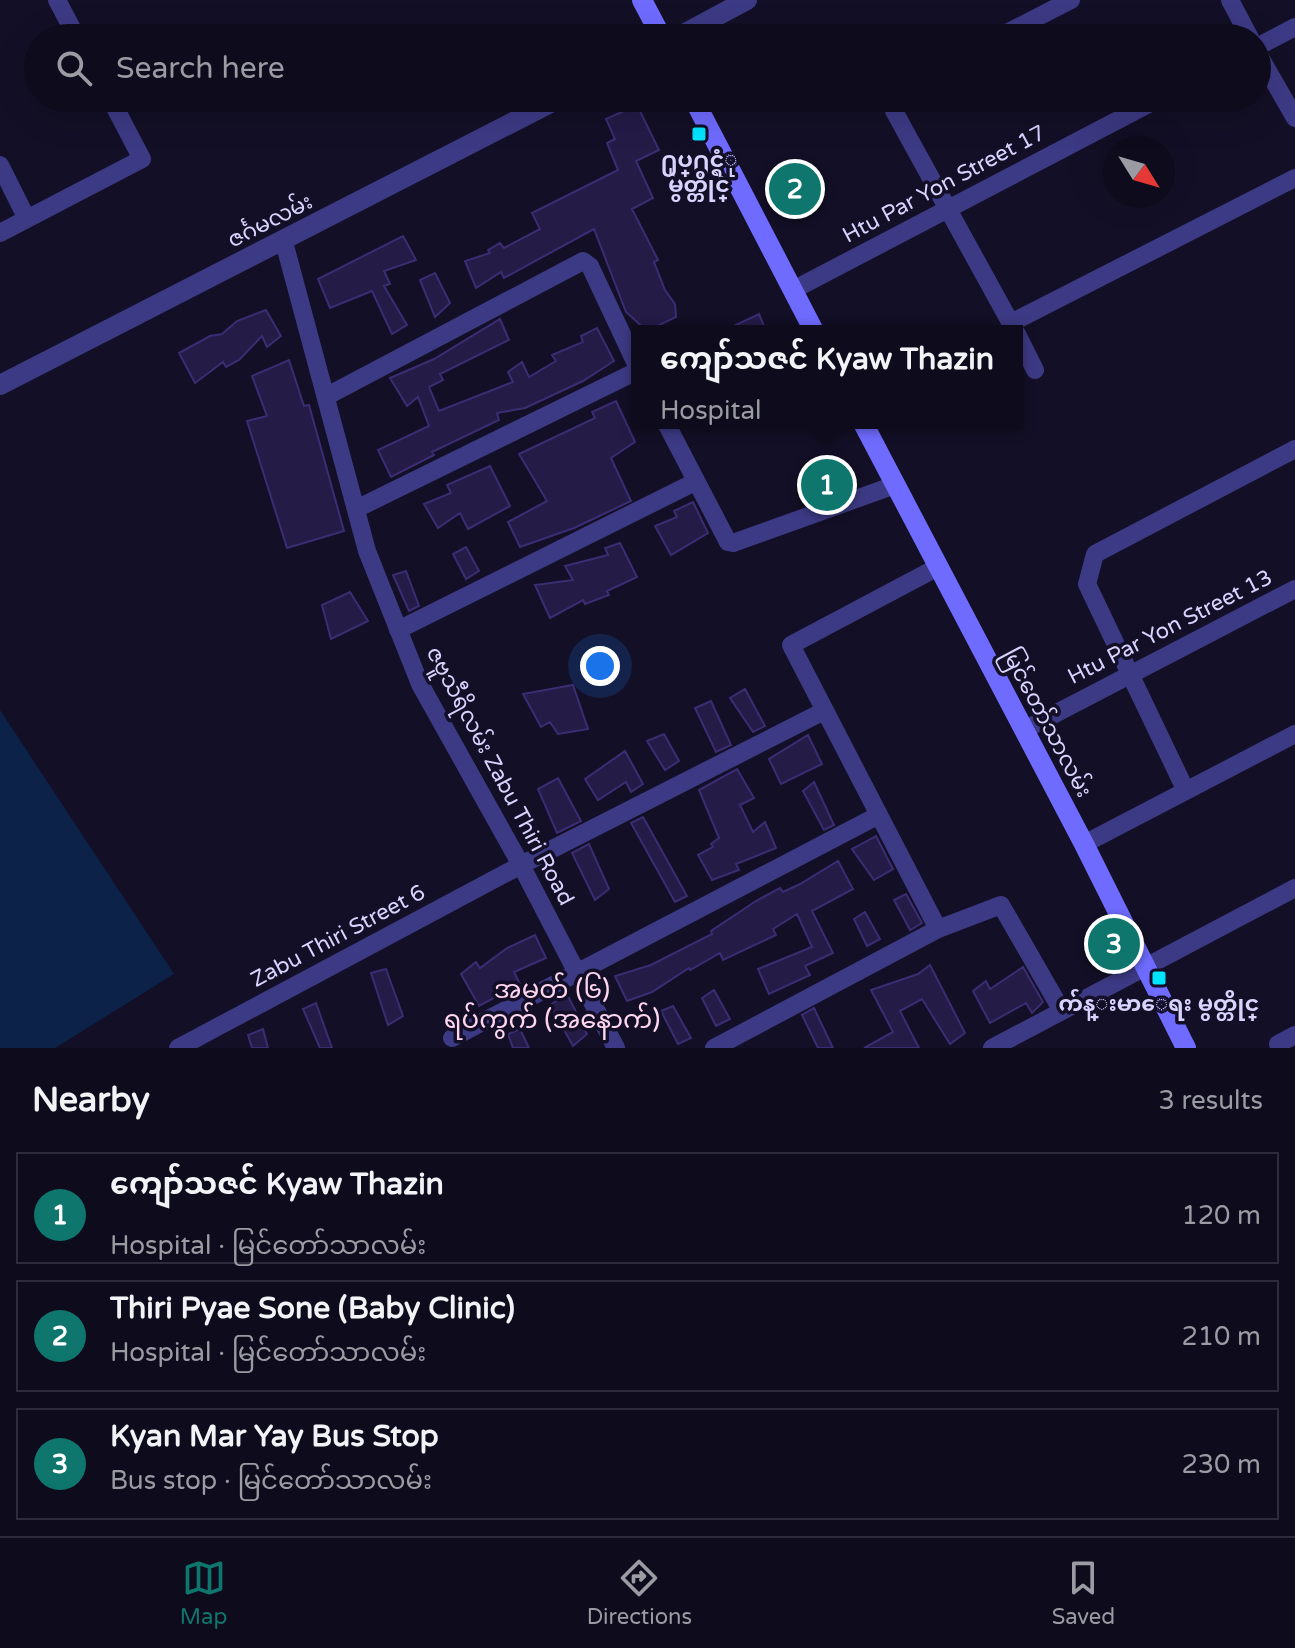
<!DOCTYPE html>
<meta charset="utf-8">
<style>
:root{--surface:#0e0b1c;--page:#1c1929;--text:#f1f3f6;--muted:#9b9ba3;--line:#2e2b3b;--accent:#0f766e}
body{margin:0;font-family:"Varela Round","Noto Sans Myanmar",sans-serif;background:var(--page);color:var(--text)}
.compass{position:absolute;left:1103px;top:136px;width:72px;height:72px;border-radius:50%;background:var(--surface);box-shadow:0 8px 32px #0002;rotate:127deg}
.you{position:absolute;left:600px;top:666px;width:28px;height:28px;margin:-20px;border:6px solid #fff;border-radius:50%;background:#1a73e8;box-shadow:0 0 0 12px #1a73e833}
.badge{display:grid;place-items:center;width:52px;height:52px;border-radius:50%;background:var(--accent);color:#fff;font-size:26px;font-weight:700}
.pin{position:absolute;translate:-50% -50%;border:4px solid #fff;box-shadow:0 2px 8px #0006}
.popup{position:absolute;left:631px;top:325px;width:392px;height:104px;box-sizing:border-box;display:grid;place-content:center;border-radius:0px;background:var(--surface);filter:drop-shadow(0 2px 6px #0005);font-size:26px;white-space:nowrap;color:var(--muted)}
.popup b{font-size:30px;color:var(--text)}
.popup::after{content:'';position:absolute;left:50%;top:100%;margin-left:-16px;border:16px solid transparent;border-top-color:var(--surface)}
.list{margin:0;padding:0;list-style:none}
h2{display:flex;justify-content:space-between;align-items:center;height:104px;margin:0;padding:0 32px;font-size:34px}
h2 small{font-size:26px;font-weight:400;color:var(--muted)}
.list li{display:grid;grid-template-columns:52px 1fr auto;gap:24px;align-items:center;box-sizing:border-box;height:112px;margin:0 16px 16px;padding:0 16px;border:2px solid var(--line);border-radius:0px}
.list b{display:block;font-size:30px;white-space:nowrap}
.list p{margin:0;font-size:26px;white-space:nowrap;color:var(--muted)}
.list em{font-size:26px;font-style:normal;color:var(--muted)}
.icon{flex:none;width:44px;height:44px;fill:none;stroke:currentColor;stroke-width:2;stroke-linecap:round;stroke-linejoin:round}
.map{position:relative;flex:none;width:1295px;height:1048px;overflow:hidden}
.search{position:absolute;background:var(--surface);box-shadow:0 8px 32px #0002;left:24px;right:24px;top:24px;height:88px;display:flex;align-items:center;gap:20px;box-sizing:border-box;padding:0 28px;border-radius:44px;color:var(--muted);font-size:30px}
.sheet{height:488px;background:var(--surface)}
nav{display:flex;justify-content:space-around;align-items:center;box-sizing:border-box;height:112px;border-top:2px solid var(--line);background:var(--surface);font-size:22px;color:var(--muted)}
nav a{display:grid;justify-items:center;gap:4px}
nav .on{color:var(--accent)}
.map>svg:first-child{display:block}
</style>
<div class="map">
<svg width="1295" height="1048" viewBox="0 0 1295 1048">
<rect width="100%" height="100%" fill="#130f26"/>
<path fill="#0c2248" d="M0,710L174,974L55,1048H0Z"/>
<path fill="#241b47" stroke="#3b2d73" stroke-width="2" d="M637,105L659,150L636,161L653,198L632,209L658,260L654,262L665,290L675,304L676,317L647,331L626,312L594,229L504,278L501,272L476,288L465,261L490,253L488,250L500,243L504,248L540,229L532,213L618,170L607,143L615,139L606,119Z
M403,236L416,260L384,271L390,284L384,286L407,325L392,334L372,291L330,308L318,279Z
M435,273L450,303L435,317L420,280Z
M266,310L281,336L267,347L262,336L239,360L226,367L223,362L195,383L179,353L210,336L222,334L237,321Z
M759,314L766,331H723Z
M500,319L509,340L440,374L443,380L429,387L439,411L513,382L508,372L522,362L529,377L556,361L552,355L583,342L581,336L597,328L614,361L583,381L525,408L497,413L499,420L432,452L434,455L391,477L378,450L429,426L418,397L407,406L390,378L434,359Z
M289,360L304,406L309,405L344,531L287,548L247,421L267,416L252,376Z
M616,401L635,442L611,458L631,501L574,528L520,547L508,522L547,501L519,454L595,418L592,412Z
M836,464L849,488L814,501L806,482Z
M490,466L510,506L468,529L460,513L438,528L424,504L451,493L447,485Z
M693,502L708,533L671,555L655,526L677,517L674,511Z
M620,543L637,577L607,591L609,595L585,604L583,600L550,618L535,585L573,580L565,566L608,555L605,548Z
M466,547L479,571L466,579L453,554Z
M406,571L419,606L409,611L393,575Z
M350,592L368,621L331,639L322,605Z
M573,685L588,729L558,734L550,722L541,727L523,694Z
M745,689L765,726L753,732L730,698Z
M711,701L731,745L716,752L695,708Z
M664,734L679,761L665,770L647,741Z
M808,735L822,764L781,784L769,759Z
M625,751L643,784L631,792L626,782L598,800L585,779Z
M737,769L754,798L740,805L753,832L765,822L776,848L736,864L739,870L712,880L698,855L713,847L711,844L719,838L699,790Z
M558,778L581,821L557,833L538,789Z
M814,782L834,825L824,830L803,791Z
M643,817L687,896L675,902L631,823Z
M876,836L893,869L874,880L852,849Z
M589,844L609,889L595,900L572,853Z
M838,861L853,889L812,911L833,953L805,966L810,975L769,994L758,969L812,947L797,914L773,929L776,935L723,960L720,953L690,970L689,968L652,992L627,1001L615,976L651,965L712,934L711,931L756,901L780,888L783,892L800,884Z
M906,894L922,923L910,930L894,900Z
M865,912L880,939L867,946L854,919Z
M535,935L546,958L514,972L520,984L479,1006L461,974L476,962L480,968L507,948Z
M930,965L965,1033L950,1044L922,999L900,1011L919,1048H864L893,1032L871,990L918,974Z
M1023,967L1043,1002L1032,1013L1026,1003L990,1023L973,991L986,981L990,989Z
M386,969L403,1016L388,1025L371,973Z
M714,990L730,1019L716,1026L702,998Z
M567,994L587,1034L573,1046L550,1005Z
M316,1003L332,1048H320L303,1009Z
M673,1006L691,1038L678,1044L661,1011Z
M814,1008L833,1048H818L802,1015Z
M263,1029L268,1048H252L248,1035Z
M520,1029L529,1048H513L508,1034Z"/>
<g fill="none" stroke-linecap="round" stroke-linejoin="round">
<path stroke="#3d3a85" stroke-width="18" d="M57,0L77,38
M1230,0L1250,38
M997,38L1071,0
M1257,47L1295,27
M1257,52L1295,118
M895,98L894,111L1015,331
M0,165L27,219
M0,233L142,159L110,98
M284,242L367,551L420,684L521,865L616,1048
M793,290L1160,98
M1011,323L1295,178
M1017,334L1035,370
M327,396L583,261L590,266L637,366
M666,423L728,542L733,543L895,485
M356,509L637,371
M398,630L695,482
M1024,730L1295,589
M1186,791L1087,584L1095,554L1295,449
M1084,844L1295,734
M938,929L791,645L938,567
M452,1038L877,816
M1278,1044L1295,1035
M178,1048L521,865L824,711
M714,1048L938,929L1001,905L1062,1011
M992,1048L1295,888"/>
<path stroke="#3d3a85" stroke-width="20" d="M676,38L747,0
M0,385L560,98"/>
<path stroke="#6f6bff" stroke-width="20" d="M642,0L662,38
M693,98L814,331
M863,423L1084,844L1186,1048"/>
</g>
<g fill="#00e5ff" stroke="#130f26" stroke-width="3">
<rect x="691" y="126" width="16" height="16" rx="4"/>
<rect x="1151" y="970" width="16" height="16" rx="4"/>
</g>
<g text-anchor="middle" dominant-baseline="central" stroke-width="7" stroke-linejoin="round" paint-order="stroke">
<g font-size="22" font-weight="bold" fill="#d9d4ff" stroke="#130f26">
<text x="699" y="160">႐ုပ္႐ွင္ရံု<tspan x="699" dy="25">မွတ္တိုင္</tspan></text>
<text x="1159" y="1004">က်န္းမာေရး မွတ္တိုင္</text>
</g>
<g font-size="22" fill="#d9d4ff" stroke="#130f26">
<text transform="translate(944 184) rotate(-28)">Htu Par Yon Street 17</text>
<text transform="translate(270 221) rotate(-27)">ဇင်္ဂမလမ်း</text>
<text transform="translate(1170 627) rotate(-27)">Htu Par Yon Street 13</text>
<text transform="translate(1047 723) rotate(62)">မြင်တော်သာလမ်း</text>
<text transform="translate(500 776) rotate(62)">ဇဗူသီရိလမ်း Zabu Thiri Road</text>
<text transform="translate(338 936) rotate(-28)">Zabu Thiri Street 6</text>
</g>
<g font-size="26" fill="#ffd6f0" stroke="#130f26">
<text x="552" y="989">အမှတ် (၆)<tspan x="552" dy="30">ရပ်ကွက် (အနောက်)</tspan></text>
</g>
</g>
</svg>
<svg class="compass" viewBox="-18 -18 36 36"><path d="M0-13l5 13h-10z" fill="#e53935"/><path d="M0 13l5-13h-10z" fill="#9b9ba3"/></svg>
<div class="you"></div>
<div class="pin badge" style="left:827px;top:485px">1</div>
<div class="popup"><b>ကျော်သဇင် Kyaw Thazin</b>Hospital</div>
<div class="pin badge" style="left:795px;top:189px">2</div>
<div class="pin badge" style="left:1114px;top:944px">3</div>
<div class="search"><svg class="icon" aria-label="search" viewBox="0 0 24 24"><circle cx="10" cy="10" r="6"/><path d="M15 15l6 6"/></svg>Search here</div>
</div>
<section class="sheet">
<h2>Nearby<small>3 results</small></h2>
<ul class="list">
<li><span class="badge">1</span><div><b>ကျော်သဇင် Kyaw Thazin</b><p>Hospital · မြင်တော်သာလမ်း</p></div><em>120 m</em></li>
<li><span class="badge">2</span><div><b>Thiri Pyae Sone (Baby Clinic)</b><p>Hospital · မြင်တော်သာလမ်း</p></div><em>210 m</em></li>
<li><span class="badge">3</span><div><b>Kyan Mar Yay Bus Stop</b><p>Bus stop · မြင်တော်သာလမ်း</p></div><em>230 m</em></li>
</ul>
</section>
<nav>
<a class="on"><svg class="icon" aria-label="map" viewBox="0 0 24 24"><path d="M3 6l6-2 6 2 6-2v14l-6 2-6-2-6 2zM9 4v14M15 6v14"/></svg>Map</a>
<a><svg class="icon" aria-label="directions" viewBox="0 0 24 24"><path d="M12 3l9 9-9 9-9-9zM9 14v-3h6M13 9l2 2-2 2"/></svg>Directions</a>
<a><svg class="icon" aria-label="saved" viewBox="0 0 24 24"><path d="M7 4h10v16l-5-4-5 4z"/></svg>Saved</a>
</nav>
